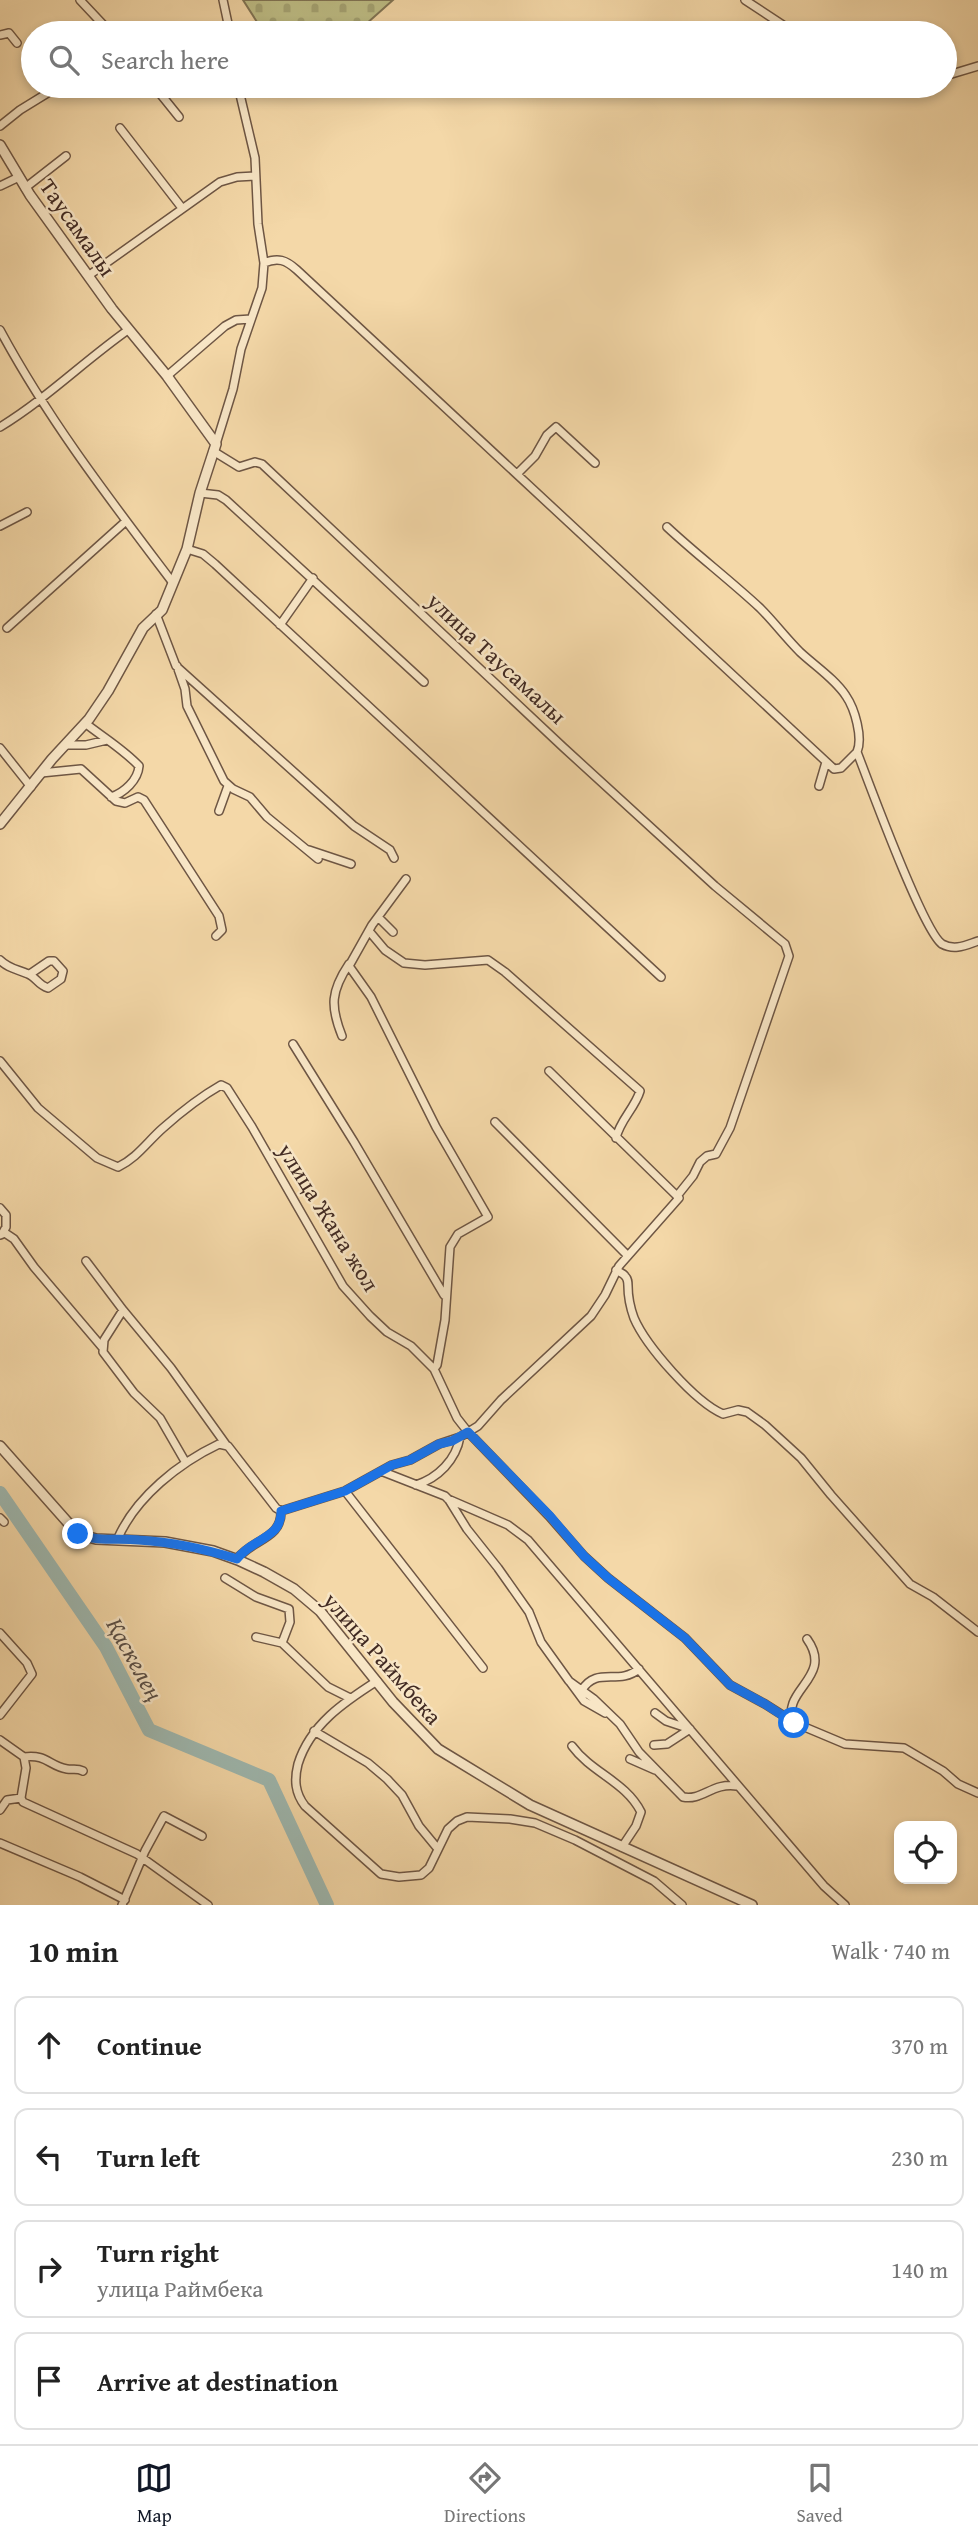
<!DOCTYPE html>
<meta charset="utf-8">
<style>
:root{--surface:#fff;--page:#f6f6f6;--text:#222;--muted:#767676;--line:#e0e0e0;--accent:#111827}
body{margin:0;font-family:"Gentium Book Plus",serif;background:var(--page);color:var(--text)}
.controls{position:absolute;right:21px;bottom:21px;display:grid;overflow:hidden;border-radius:14px;box-shadow:0 4px 10px #0003}
.controls button{width:63px;height:63px;display:grid;place-items:center;padding:0;border:0;border-bottom:2px solid var(--line);background:var(--surface);color:var(--text);font:35px sans-serif}
.stop{position:absolute;width:21px;height:21px;margin:-16px;border:5px solid #1a73e8;border-radius:50%;background:#fff}
.stop.end{background:#1a73e8;border-color:#fff;box-shadow:0 2px 7px #0008}
.list{margin:0;padding:0;list-style:none}
h2{display:flex;justify-content:space-between;align-items:center;height:91px;margin:0;padding:0 28px;font-size:30px}
h2 small{font-size:23px;font-weight:400;color:var(--muted)}
.list li{display:grid;grid-template-columns:46px 1fr auto;gap:21px;align-items:center;box-sizing:border-box;height:98px;margin:0 14px 14px;padding:0 14px;border:2px solid var(--line);border-radius:14px}
.list b{display:block;font-size:26px;white-space:nowrap}
.list p{margin:0;font-size:23px;white-space:nowrap;color:var(--muted)}
.list em{font-size:23px;font-style:normal;color:var(--muted)}
.icon{flex:none;width:38px;height:38px;fill:none;stroke:currentColor;stroke-width:2;stroke-linecap:round;stroke-linejoin:round}
.map{position:relative;flex:none;width:978px;height:1905px;overflow:hidden}
.search{position:absolute;background:var(--surface);box-shadow:0 4px 10px #0003;left:21px;right:21px;top:21px;height:77px;display:flex;align-items:center;gap:18px;box-sizing:border-box;padding:0 24px;border-radius:38px;color:var(--muted);font-size:26px}
.sheet{height:539px;background:var(--surface)}
nav{display:flex;justify-content:space-around;align-items:center;box-sizing:border-box;height:98px;border-top:2px solid var(--line);background:var(--surface);font-size:19px;color:var(--muted)}
nav a{display:grid;justify-items:center;gap:4px}
nav .on{color:var(--accent)}
.map>svg:first-child{display:block}
</style>
<div class="map">
<svg width="978" height="1905" viewBox="0 0 978 1905">
<defs>
<pattern id="cemetery-stones" width="16" height="16" patternUnits="userSpaceOnUse" patternTransform="scale(1.75)"><rect width="16" height="16" fill="#bebe86"/><path d="M2 7V4a2 2 0 0 1 4 0v3zM10 15v-3a2 2 0 0 1 4 0v3z" fill="#a4a373"/></pattern>
</defs>
<rect width="100%" height="100%" fill="#f4d8a8"/>
<filter id="stains"><feTurbulence type="fractalNoise" baseFrequency=".00286" numOctaves="4"/><feColorMatrix values="0 0 0 0 .2 0 0 0 0 .09 0 0 0 0 .02 0 0 0 .5 -.17"/></filter>
<radialGradient id="worn" r=".72"><stop offset=".6" stop-color="#630" stop-opacity="0"/><stop offset="1" stop-color="#630" stop-opacity=".3"/></radialGradient>
<path fill="url(#cemetery-stones)" stroke="#807454" stroke-width="2" d="M243,0H393L356,33H264Z"/>
<g fill="none" stroke-linecap="round" stroke-linejoin="round">
<path stroke="#9eb8b0" stroke-width="14" d="M0,1493L106,1647L149,1730L269,1780L327,1905"/>
<defs>
<path id="minor" d="M80,0L111,33
M223,0L230,33
M745,0L795,33
M0,35L9,33L17,43
M945,76L978,66
M154,86L179,117
M0,126L20,110L59,86
M120,128L182,208
M0,186L19,177
M25,188L66,156
M264,263C278,257 286,260 297,270L834,769L841,768L857,752C869,783 923,931 942,944C955,951 966,945 978,941
M88,276L220,182L237,177L255,176
M0,330C49,421 111,501 173,583
M167,376L225,326L236,320L251,319
M0,427C46,399 84,361 128,330
M216,444L233,389L241,349L262,288L264,263L258,224L255,158L238,86
M213,451L239,467L255,462L262,464L563,747L715,886L785,944L789,956L730,1128L716,1154L707,1156L700,1162L693,1176L677,1196
M518,473L535,456L547,435L556,427L595,463
M200,493L218,495L226,500L424,682
M0,526L27,512
M667,527C697,555 730,580 760,608C774,622 786,638 800,652C815,666 835,679 846,696C855,709 863,738 857,752
M187,549L203,554L215,564L661,977
M156,614L176,666L354,826L390,850L394,858
M280,625L313,578
M7,628L125,522
M177,666L185,689L187,706L224,781L233,789L250,797L267,817L318,859
M85,723C104,738 123,749 139,766C138,780 124,793 111,797
M66,745H86L107,740
M0,748L31,787
M41,773L81,769L116,801L125,803L138,797L144,800L219,916L222,930L216,936
M819,786L826,762
M219,811L228,786
M309,850L351,864
M378,917L393,932
M369,931L385,950L404,963L425,965L488,960L505,972L640,1091C635,1108 620,1120 616,1138
M0,960C9,969 17,969 28,974C36,977 38,985 48,988L61,979L63,971L54,961H49L30,974
M342,1036C330,1006 331,991 349,964
M293,1044L354,1142L444,1295
M0,1061L38,1108L97,1158L118,1167C137,1158 148,1141 163,1128C181,1112 200,1097 221,1085L227,1088L252,1127L343,1286L370,1316L387,1332L411,1346L434,1369L437,1365L445,1320L450,1247L458,1234L488,1217L436,1127L371,997L349,966L372,925L406,879
M495,1122L627,1255
M0,1208L6,1215V1227L2,1234
M0,1235L5,1233L14,1239L34,1267L102,1347
M86,1261L123,1310L104,1340L103,1352L134,1393L160,1418L186,1463
M616,1270C619,1272 623,1273 625,1276C628,1279 628,1282 628,1286C628,1298 630,1307 634,1318C646,1346 695,1402 723,1414L738,1410L747,1412L765,1425L801,1458L831,1495L910,1584L933,1597L978,1632
M123,1310L171,1368L227,1446
M434,1369L457,1418L468,1432L549,1516L584,1556L608,1578L685,1638L730,1685L765,1704L795,1723L845,1744L904,1748L943,1771L958,1784L978,1793
M381,1471L445,1496L449,1500L467,1529L498,1568L529,1612L541,1642L569,1681L594,1699L620,1724L639,1752L683,1797C702,1801 713,1782 737,1786
M416,1485C438,1478 456,1460 460,1437
M345,1491L483,1668
M448,1499L508,1525L528,1540L824,1886L845,1905
M0,1518L4,1522
M118,1538C136,1497 179,1463 219,1444L228,1446L276,1508L281,1511L345,1491L392,1465L410,1460L439,1444L460,1437L478,1426L501,1400L591,1316L605,1295L619,1266L679,1198L549,1071
M237,1559C252,1539 282,1539 281,1511
M225,1578L256,1597L289,1609L290,1622L282,1643
M0,1633L27,1663L32,1674L0,1715
M256,1637L282,1643L328,1687L350,1698
M377,1681C344,1702 310,1725 298,1764C294,1780 295,1793 305,1806L381,1874L399,1877L421,1875L429,1868L448,1829L457,1821L467,1817L510,1819L535,1823L575,1840L654,1881L682,1905
M570,1682L584,1701L605,1713
M582,1690C597,1666 618,1686 639,1669
M655,1713L666,1721L690,1729
M794,1723C779,1690 835,1678 807,1639
M314,1731L368,1763L387,1779L402,1795L419,1826L438,1849
M0,1740L24,1757L26,1768L21,1798
M654,1745L667,1744L690,1729
M572,1746C592,1773 626,1782 641,1812L636,1826L622,1847
M24,1757C47,1754 49,1766 67,1769C73,1770 77,1768 83,1771
M630,1759L655,1770
M21,1798L23,1802L137,1854L208,1905
M0,1810L7,1800L21,1798
M0,1843L80,1877L125,1900
M122,1905L145,1851L164,1816L202,1836"/>
<path id="tertiary" d="M0,145L30,195L112,309L167,376L216,444L200,493L187,549L162,610L143,628L108,691L89,719L52,759L0,824
M0,1446L78,1534L96,1539L165,1542L213,1551L238,1560L264,1572L294,1589L320,1611L393,1702L438,1749L530,1805L752,1905"/>
</defs>
<use href="#minor" stroke="#6e5644" stroke-width="10"/>
<use href="#tertiary" stroke="#6e5644" stroke-width="12"/>
<use href="#minor" stroke="#f8e6c6" stroke-width="7"/>
<use href="#tertiary" stroke="#f8e6c6" stroke-width="9"/>
</g>
<g fill="none" stroke-linecap="round" stroke-linejoin="round">
<path stroke="#1a73e8" stroke-width="9" d="M78,1534C97,1542 118,1538 139,1540C172,1542 205,1549 237,1559C252,1538 282,1539 281,1511L345,1491L392,1465L410,1460L439,1444L452,1441L468,1432L550,1516L584,1556L608,1578L685,1638L730,1685L765,1704L794,1723"/>
</g>
<g text-anchor="middle" dominant-baseline="central" stroke-width="5" stroke-linejoin="round" paint-order="stroke">
<g font-size="23" fill="#422b23" stroke="#f8e6c6">
<text transform="translate(78 227) rotate(55)">Таусамалы</text>
<text transform="translate(497 658) rotate(43)">улица Таусамалы</text>
<text transform="translate(329 1217) rotate(58)">улица Жана жол</text>
<text transform="translate(383 1658) rotate(49)">улица Раймбека</text>
</g>
<g font-size="24" font-style="italic" fill="#594e46" stroke="#f8e6c6">
<text transform="translate(135 1659) rotate(61)">Қаскелең</text>
</g>
</g>
<rect width="100%" height="100%" filter="url(#stains)"/>
<rect width="100%" height="100%" fill="url(#worn)"/>
</svg>
<div class="controls">
<button><svg class="icon" aria-label="locate" viewBox="0 0 24 24"><circle cx="12" cy="12" r="6"/><path d="M12 2v4M12 18v4M2 12h4M18 12h4"/></svg></button>
</div>
<div class="stop" style="left:794px;top:1723px"></div>
<div class="stop end" style="left:78px;top:1534px"></div>
<div class="search"><svg class="icon" aria-label="search" viewBox="0 0 24 24"><circle cx="10" cy="10" r="6"/><path d="M15 15l6 6"/></svg>Search here</div>
</div>
<section class="sheet">
<h2>10 min<small>Walk · 740 m</small></h2>
<ul class="list">
<li><svg class="icon" aria-label="ahead" viewBox="0 0 24 24"><path d="M12 20V5M6 11l6-6 6 6"/></svg><div><b>Continue</b></div><em>370 m</em></li>
<li><svg class="icon" aria-label="left" viewBox="0 0 24 24"><path d="M17 20v-9H6M10 6l-5 5 5 5"/></svg><div><b>Turn left</b></div><em>230 m</em></li>
<li><svg class="icon" aria-label="right" viewBox="0 0 24 24"><path d="M7 20v-9h11M14 6l5 5-5 5"/></svg><div><b>Turn right</b><p>улица Раймбека</p></div><em>140 m</em></li>
<li><svg class="icon" aria-label="arrive" viewBox="0 0 24 24"><path d="M6 21V4h12l-3 4 3 4H6"/></svg><div><b>Arrive at destination</b></div></li>
</ul>
</section>
<nav>
<a class="on"><svg class="icon" aria-label="map" viewBox="0 0 24 24"><path d="M3 6l6-2 6 2 6-2v14l-6 2-6-2-6 2zM9 4v14M15 6v14"/></svg>Map</a>
<a><svg class="icon" aria-label="directions" viewBox="0 0 24 24"><path d="M12 3l9 9-9 9-9-9zM9 14v-3h6M13 9l2 2-2 2"/></svg>Directions</a>
<a><svg class="icon" aria-label="saved" viewBox="0 0 24 24"><path d="M7 4h10v16l-5-4-5 4z"/></svg>Saved</a>
</nav>
